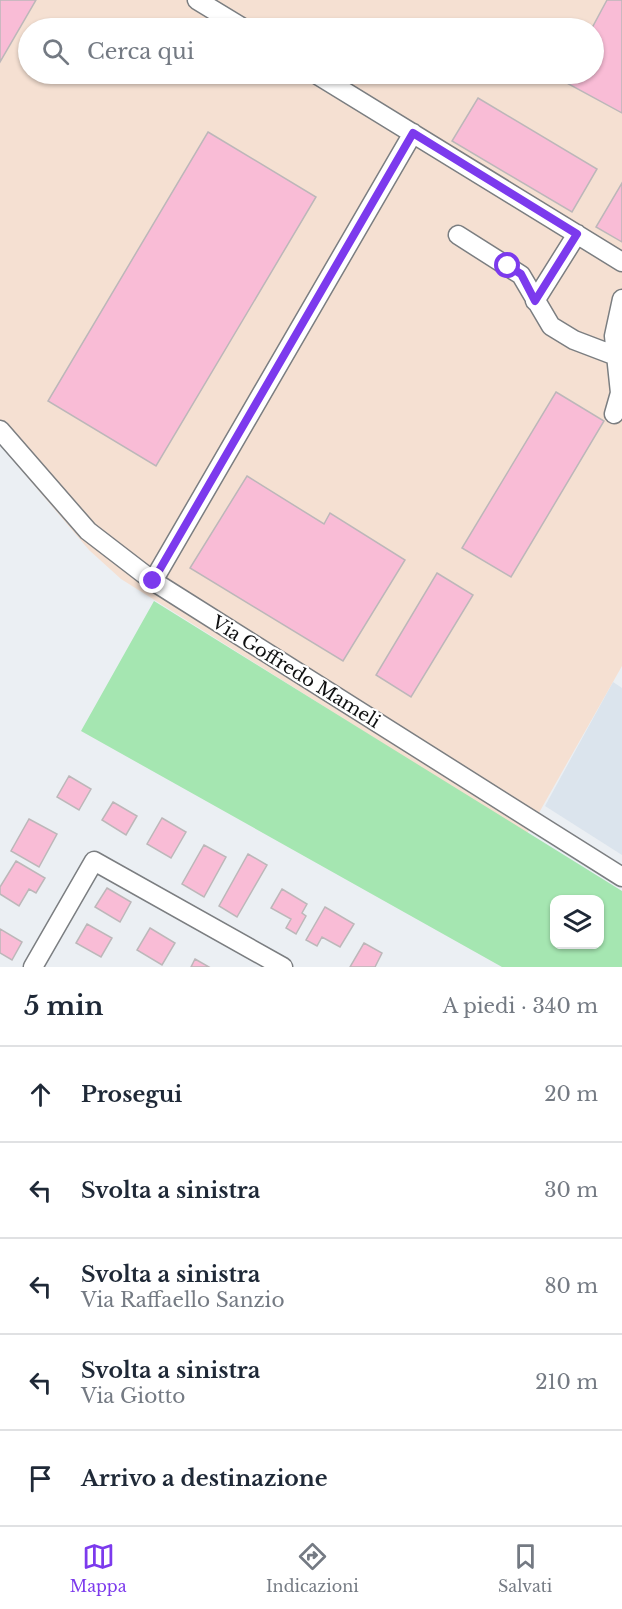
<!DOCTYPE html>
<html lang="it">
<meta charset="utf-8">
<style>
:root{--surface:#fff;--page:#f2f2f3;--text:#1f2937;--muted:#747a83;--line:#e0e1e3;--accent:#7c3aed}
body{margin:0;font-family:"Libre Baskerville",serif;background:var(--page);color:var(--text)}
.controls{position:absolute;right:18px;bottom:18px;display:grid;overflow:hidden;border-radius:12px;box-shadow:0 2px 4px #0004}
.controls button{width:54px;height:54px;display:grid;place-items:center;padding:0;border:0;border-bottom:2px solid var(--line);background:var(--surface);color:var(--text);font:30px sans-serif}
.stop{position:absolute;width:18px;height:18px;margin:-14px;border:4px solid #7c3aed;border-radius:50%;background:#fff}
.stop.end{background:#7c3aed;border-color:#fff;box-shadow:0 2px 6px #0008}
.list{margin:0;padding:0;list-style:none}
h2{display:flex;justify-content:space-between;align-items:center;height:78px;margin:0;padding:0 24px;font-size:26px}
h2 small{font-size:20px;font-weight:400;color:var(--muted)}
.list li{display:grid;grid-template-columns:39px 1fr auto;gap:18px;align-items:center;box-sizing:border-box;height:96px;padding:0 24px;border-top:2px solid var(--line)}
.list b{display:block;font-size:22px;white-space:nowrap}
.list p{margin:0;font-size:20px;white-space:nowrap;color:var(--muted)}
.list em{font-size:20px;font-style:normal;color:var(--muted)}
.icon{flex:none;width:33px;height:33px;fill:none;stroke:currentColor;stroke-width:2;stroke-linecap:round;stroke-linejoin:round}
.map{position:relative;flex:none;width:622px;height:967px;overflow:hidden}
.search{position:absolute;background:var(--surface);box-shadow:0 2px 4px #0004;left:18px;right:18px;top:18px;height:66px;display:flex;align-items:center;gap:15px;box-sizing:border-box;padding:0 21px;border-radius:33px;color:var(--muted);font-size:22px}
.sheet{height:558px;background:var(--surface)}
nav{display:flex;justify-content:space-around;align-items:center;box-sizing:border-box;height:84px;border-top:2px solid var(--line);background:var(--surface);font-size:16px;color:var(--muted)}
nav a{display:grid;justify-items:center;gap:3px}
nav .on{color:var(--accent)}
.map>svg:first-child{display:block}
</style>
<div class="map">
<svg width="622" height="967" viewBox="0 0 622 967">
<rect width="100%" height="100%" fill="#ebeff3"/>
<path fill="#dbe4ed" d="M613,682L622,688V855L545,806Z"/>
<path fill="#f5e0d2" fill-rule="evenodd" d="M0,0H622V666L527,834L121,579L89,550L0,445ZM28,28H594V74H28Z"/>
<path fill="#a5e6b1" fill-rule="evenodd" d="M154,601L622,891V967H502L81,731ZM554,900H600V945H554Z"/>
<path fill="#f9bcd6" stroke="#bcb7b9" stroke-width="1.5" d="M0,0H36L0,62Z
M607,0H622V113L563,81L567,74H594L592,28Z
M478,98L597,169L572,212L452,141Z
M208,132L316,197L156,466L48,401Z
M622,183V242L596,227Z
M556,392L604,421L511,577L462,548Z
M247,476L324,524L330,513L405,560L343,661L190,568Z
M437,573L473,595L411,697L376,675Z
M69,776L91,789L79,810L57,797Z
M113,802L137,816L126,835L102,820Z
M162,818L186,832L171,858L147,844Z
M29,819L57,834L39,867L11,851Z
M204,845L226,857L204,897L182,884Z
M248,854L267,865L237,917L219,906Z
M16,861L45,878L36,893L29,889L19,906L0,894V887Z
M107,888L131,902L120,922L95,907Z
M282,889L307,904L302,913L306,916L296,934L286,928L291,919L271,908Z
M325,907L354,924L340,947L322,937L317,946L306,940Z
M87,924L112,938L101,957L76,943Z
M150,928L175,943L162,965L137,950Z
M0,929L22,942L12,960L0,953Z
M364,943L382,953L375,967H350Z
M195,959L209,967H191Z"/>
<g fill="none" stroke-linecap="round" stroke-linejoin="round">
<defs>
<path id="minor" d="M197,0L243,28
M316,74L622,262
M458,235L521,275L551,326L574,340L616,356
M535,301L577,234
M614,414L620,393L614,336L622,299
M0,430L88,531L153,581L622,877
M153,581L413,133
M33,967L94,861L283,967"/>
</defs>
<use href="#minor" stroke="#7b7e81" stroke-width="21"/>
<use href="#minor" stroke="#fff" stroke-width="18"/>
</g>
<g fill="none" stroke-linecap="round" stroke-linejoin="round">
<path stroke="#7c3aed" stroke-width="8" d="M153,581L413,133L577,234L535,301L521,274L508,266"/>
</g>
<g text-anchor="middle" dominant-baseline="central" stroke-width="4.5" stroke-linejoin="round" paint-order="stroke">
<g font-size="18" fill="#0f1011" stroke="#fff">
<text transform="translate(296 672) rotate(32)">Via Goffredo Mameli</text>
</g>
</g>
</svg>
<div class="controls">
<button><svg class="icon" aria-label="layers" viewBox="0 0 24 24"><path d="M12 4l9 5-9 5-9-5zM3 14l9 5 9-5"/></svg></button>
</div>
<div class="stop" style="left:508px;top:266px"></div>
<div class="stop end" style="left:153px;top:581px"></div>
<div class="search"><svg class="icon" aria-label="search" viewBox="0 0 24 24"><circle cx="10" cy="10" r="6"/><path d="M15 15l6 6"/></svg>Cerca qui</div>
</div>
<section class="sheet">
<h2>5 min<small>A piedi · 340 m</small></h2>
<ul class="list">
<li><svg class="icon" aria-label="ahead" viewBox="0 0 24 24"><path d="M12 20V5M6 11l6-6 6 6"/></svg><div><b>Prosegui</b></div><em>20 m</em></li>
<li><svg class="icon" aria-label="left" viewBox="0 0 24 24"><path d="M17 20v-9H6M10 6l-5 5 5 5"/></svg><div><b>Svolta a sinistra</b></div><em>30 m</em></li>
<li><svg class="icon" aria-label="left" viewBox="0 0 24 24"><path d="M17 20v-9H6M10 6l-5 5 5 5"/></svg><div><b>Svolta a sinistra</b><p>Via Raffaello Sanzio</p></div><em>80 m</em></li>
<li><svg class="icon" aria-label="left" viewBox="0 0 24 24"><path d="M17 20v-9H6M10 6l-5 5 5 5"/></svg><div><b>Svolta a sinistra</b><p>Via Giotto</p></div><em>210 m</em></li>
<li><svg class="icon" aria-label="arrive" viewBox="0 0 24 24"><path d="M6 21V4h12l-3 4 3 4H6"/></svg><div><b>Arrivo a destinazione</b></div></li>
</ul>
</section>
<nav>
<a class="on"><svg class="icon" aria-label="map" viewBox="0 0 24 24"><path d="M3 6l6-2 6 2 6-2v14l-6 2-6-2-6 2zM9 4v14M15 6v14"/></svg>Mappa</a>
<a><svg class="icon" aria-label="directions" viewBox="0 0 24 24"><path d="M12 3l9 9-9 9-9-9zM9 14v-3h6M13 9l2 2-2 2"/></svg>Indicazioni</a>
<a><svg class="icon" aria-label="saved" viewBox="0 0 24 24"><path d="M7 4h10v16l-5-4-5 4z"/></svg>Salvati</a>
</nav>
